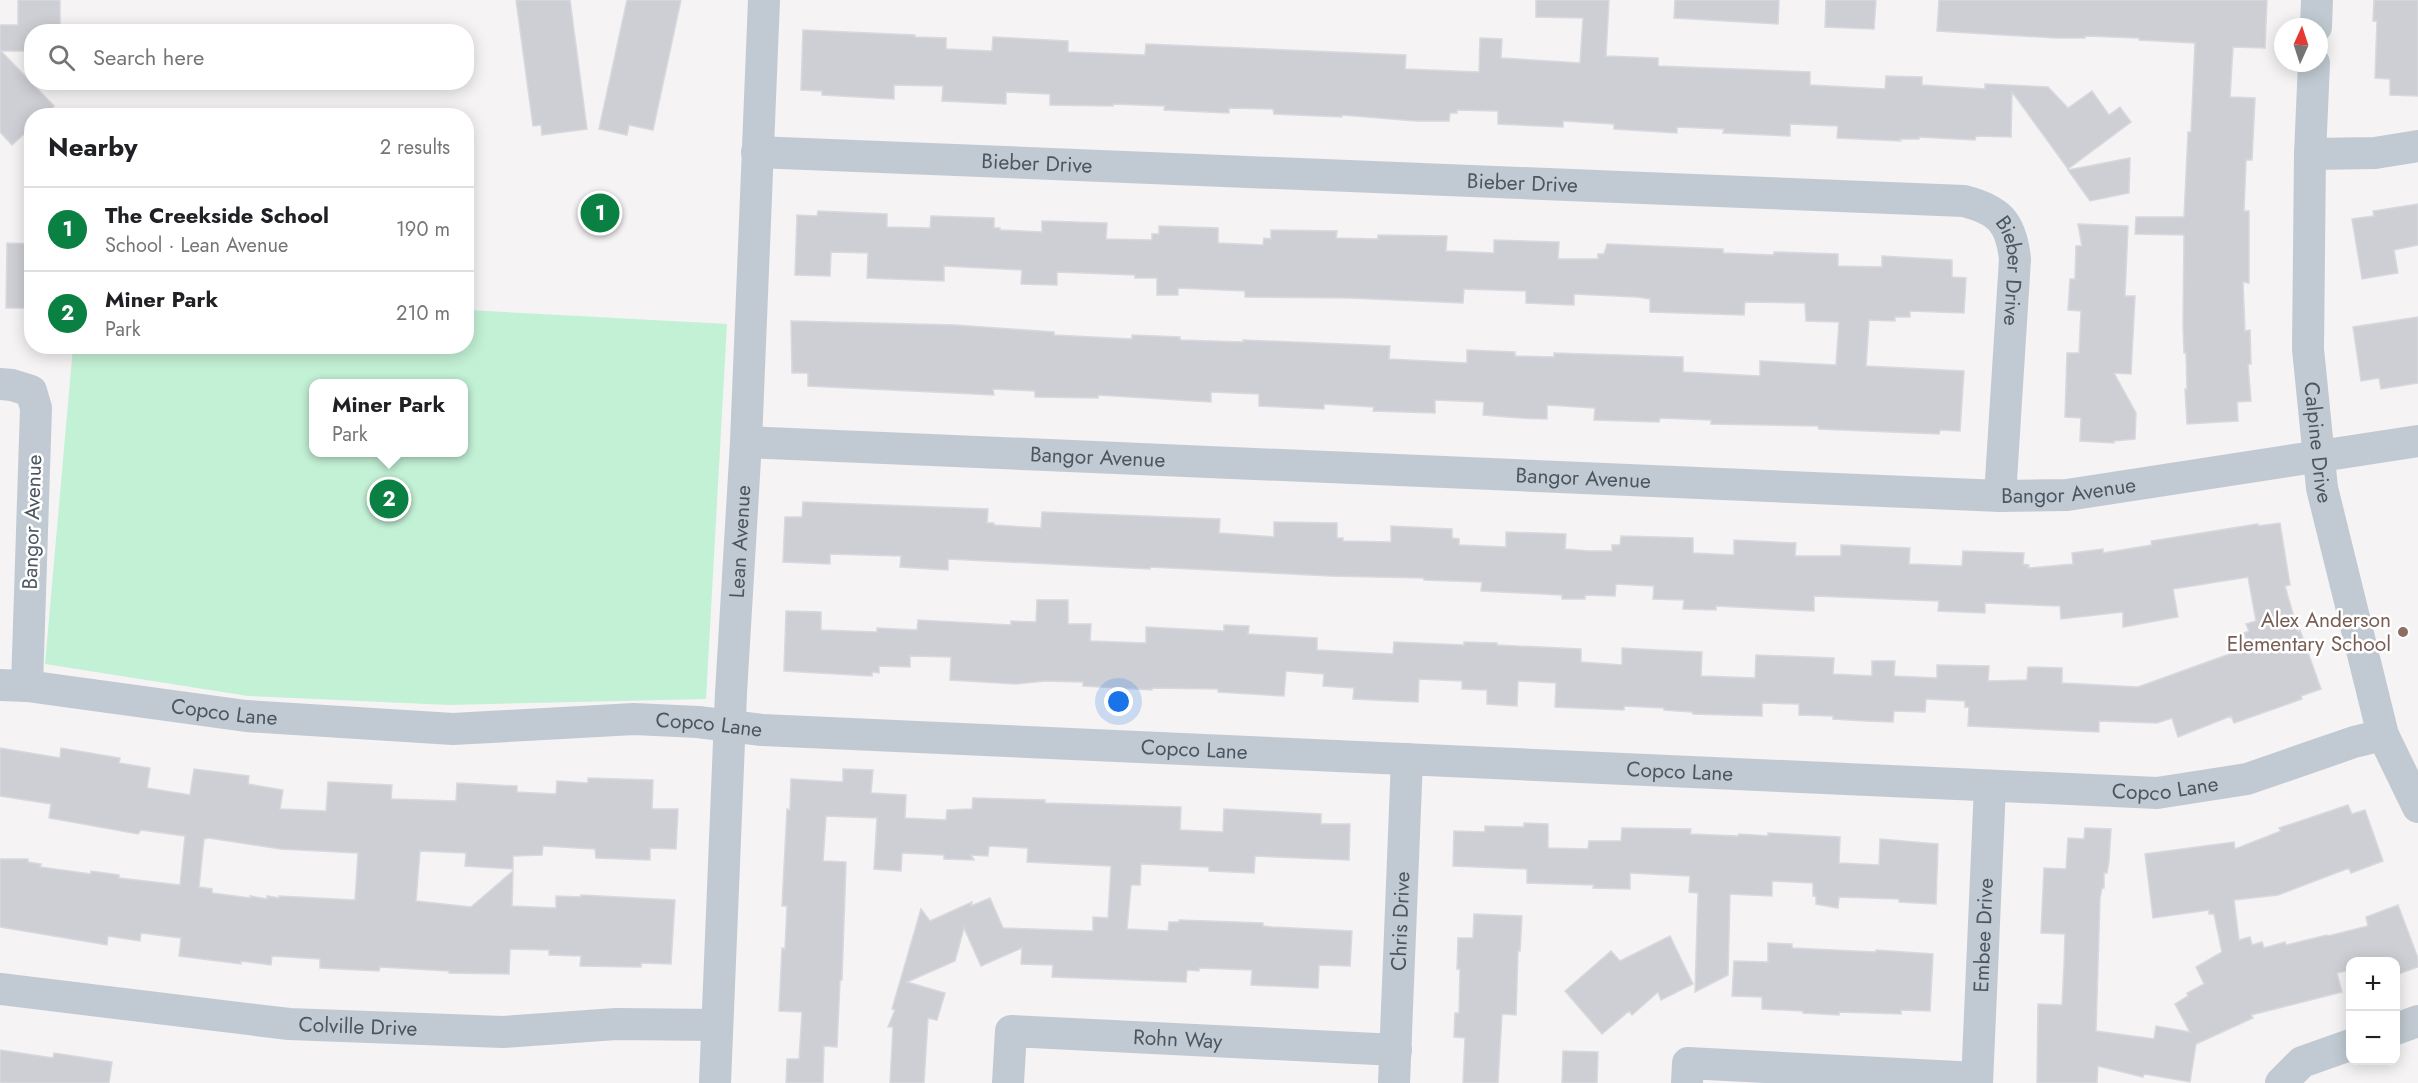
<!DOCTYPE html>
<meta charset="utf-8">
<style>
:root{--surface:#fff;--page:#f6f6f6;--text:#202124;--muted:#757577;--line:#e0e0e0;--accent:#0b8043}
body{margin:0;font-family:Jost,sans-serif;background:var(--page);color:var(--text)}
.controls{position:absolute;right:18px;bottom:18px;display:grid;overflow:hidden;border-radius:12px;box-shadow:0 3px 15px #0003}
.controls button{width:54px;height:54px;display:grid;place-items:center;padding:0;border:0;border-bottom:2px solid var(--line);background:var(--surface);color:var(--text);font:30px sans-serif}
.compass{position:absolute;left:2274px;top:18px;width:54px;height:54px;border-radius:50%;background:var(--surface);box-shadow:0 3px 15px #0003;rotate:3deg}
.you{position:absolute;left:1119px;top:702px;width:21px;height:21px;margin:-15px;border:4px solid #fff;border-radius:50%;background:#1a73e8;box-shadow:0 0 0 9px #1a73e833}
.badge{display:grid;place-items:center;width:39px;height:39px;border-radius:50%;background:var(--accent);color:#fff;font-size:20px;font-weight:700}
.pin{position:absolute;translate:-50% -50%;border:3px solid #fff;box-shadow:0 2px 6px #0006}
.popup{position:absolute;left:309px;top:379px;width:159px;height:78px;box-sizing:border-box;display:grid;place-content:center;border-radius:12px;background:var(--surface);filter:drop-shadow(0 2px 4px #0005);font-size:20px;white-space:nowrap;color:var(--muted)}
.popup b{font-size:22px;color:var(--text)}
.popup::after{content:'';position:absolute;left:50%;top:100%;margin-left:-12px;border:12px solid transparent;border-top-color:var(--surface)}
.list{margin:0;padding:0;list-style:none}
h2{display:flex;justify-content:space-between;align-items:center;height:78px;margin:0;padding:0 24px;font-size:26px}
h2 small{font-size:20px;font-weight:400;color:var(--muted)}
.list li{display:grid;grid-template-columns:39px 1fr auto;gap:18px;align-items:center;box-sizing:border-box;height:84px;padding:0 24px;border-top:2px solid var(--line)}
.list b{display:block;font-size:22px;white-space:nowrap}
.list p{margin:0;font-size:20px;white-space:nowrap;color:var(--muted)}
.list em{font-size:20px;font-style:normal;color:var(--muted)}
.icon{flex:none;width:33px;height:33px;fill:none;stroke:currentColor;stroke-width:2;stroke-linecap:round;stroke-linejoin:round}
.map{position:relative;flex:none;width:2418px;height:1083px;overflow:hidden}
.search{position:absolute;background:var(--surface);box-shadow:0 3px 15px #0003;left:24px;top:24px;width:450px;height:66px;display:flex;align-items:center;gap:15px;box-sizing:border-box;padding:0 21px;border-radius:24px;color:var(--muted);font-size:22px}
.panel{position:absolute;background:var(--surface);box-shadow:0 3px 15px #0003;left:24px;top:108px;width:450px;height:246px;border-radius:24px}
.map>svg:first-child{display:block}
</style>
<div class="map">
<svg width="2418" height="1083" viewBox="0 0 2418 1083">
<rect width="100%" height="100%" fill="#f5f3f3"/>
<path fill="#c3f1d5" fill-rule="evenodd" d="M467,310L727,324L706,699L449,705L248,696L45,664L73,347L466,346ZM314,384H464V452H314Z"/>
<path fill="#cdcfd5" stroke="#d7d9de" stroke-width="1.5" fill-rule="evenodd" d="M18,0H60V32H32V51H1L54,106L44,116H32V127L12,145L0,132V25H18Z
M516,0H570L587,129L542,135L541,125L533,126Z
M627,0H681L653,130L629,125L627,135L599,129Z
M1536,0H1609L1606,56L1658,58V66L1810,72V85L1885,89L1886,76L1922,77V85L1985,89V84L2048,87L2068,108L2092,91L2109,115L2120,107L2131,122L2068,169L2012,92L2011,137L1976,136L1975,140L1919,137V139H1900L1901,141L1837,138L1838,126L1790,124V136L1723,133L1724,129L1677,127V133L1614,129V124L1563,121V127L1498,124V111L1457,110V113H1450L1449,121H1416L1342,115V117L1274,114L1273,109L1229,108V113L1164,110L1165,106L1113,104V106L1050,105V94L1006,92V104L942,101L943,86L894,85V99L822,95V91L801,90L803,30L915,35V37L946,38V49L992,51L993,37L1068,41V52L1145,55L1146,44L1406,55L1405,69L1479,72L1480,38L1502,39L1501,58L1580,63L1583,18L1536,17Z
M1675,0H1779L1778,24L1674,18Z
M1826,0H1876L1874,29L1825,27Z
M1939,0H2267L2265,48L2233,47L2230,97L2255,98L2252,160H2246L2244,211H2249V283L2243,282L2245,331L2250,330L2251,364H2248L2251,401L2237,402L2238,421L2187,424L2185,389H2187L2186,353H2184L2183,324L2184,235L2135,234L2136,217H2184L2188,132H2191L2195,43L2139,40V38L2085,36V38H2056L1937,31Z
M2374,0H2418V96L2390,95V79L2375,78L2377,21H2373Z
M2130,158L2129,193L2090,201L2068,170Z
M2418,204V245L2394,250L2398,273L2362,279L2352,219L2374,216L2373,211Z
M818,211L887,214V227L930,228L931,216L994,218V228H1000V230L1042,232V221L1107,223L1106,239L1152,240V234H1159V226L1218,228V243L1263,245L1264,238L1271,239V230L1337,231L1336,238L1378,239V235L1447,236L1446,251L1494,253V240L1559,242L1558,259H1598V254H1604L1607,244L1723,249V253L1774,255V252L1838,254V266L1882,267V256L1952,260V277L1966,278L1964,313L1910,311V317H1895V321L1869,320L1866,366L1964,371L1960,431L1940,430L1939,434L1819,429L1818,426L1711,424V420L1660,418L1659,422L1594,420L1595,408L1547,405V419L1520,418L1483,415L1484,402L1435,400V413L1373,411L1374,407L1324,404V409L1259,406V394L1211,392V402L1098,395V398L1035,397V391L993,389L994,395L808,386V373H792L791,321L955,325L1054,332V335L1132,339V335L1180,337V340L1243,342V340L1390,346L1389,359L1467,363V350L1515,352V356L1554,357V353L1683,357V372L1760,376V361L1836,365L1839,322L1806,321L1805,303L1745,302L1744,315L1650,312V299L1637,297L1574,294V305L1526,303V291L1464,289L1463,303L1350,298L1245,297V291L1178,288V295H1157V278H1135V275L1057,272V285L1021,284L1022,270L944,266V281L867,278L868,253L831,252L830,276L795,275L797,215L817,216Z
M2078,224L2128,226L2125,296H2135L2131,374L2114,373L2136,413L2135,439L2114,441V443L2080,441L2081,418L2065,417L2067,353H2079L2081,311L2068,310L2070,279H2075L2076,246H2082Z
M7,243L32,244V308H6Z
M2418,317V383L2381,389L2379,378L2361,381L2353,327Z
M803,502L988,509L987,523H994V525L1041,528L1042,512L1220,519L1219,533L1274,537V522L1337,523V538H1343V541L1391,542V526L1452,529V538L1459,539V545L1506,547V532L1566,534L1565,549L1589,551H1612V545H1620L1621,536L1693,538V553L1734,555V540L1796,543L1795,556H1841V545L1910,548L1909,564L1962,566L1963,551L2024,553L2023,564L2029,565L2028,568L2073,564L2072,553L2103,549V553L2152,545L2151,541L2258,524V526L2280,523L2290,585L2285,586L2298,631L2300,630L2321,689L2301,696L2302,699L2234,723L2231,716L2178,737L2172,718L2157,723L2099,721V732L1968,726L1969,707H1965V701L1926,699L1925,712L1894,711L1893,722L1866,721L1833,719V716L1799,715V704L1762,703V716L1693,714L1692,712L1664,710V708L1624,706V710L1555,707L1556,683L1518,681L1517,706L1487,704V690L1462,689V681L1419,679L1418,702L1353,699L1354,688L1323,686L1324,674L1286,671L1284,696L1218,692V689L1152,688V690L1083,686V682L1045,681L1016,684L950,680L951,657L910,656V667L879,666V673L872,672V676L784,671L786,611L821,612V630L877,632V628L917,630L918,620L1011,625V621L1036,622L1037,600H1068V624H1091L1090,641L1146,643V627L1224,631V625L1249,626L1248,634L1317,638V650L1393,654L1394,642L1464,645V642L1497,643V645L1581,649V662L1622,665V648L1657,650L1702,652L1701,676L1755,678L1756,655L1834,658L1833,674L1872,676V661H1895L1894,676L1937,678V665L1989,666L1988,681L2027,680L2028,667L2062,668V683L2138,687L2249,647L2244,633L2249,631L2246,624L2256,621L2248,577L2173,589L2178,617L2123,627V612L2061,619L2060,606L1985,603V613L1938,611L1939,601L1814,596V611L1716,606V610L1683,609L1684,600L1653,599L1654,586L1616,584L1615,596L1585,595V599H1562V595L1481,591L1482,582L1424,580V578L1331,576L1150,567V569L948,559V570L900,567L901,556L830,554V564L783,562L785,517H802Z
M0,748L60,758L61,748L120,758L119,763L150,768L147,788L190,795L194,769L249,776L248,784L283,790L280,809L326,811L328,782L392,785L391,799L456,801L457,783L517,786V792L556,794L557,781L588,783V778L653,780L652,809H678L676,849L650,848V860L596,858L595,849L543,846L542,855L513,856V869L465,866L466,853L420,851L416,901L471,907L513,871L512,906L556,908V896L581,897V895L675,900L671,964L641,963V967L580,966L581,956L549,955V950L510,949L509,974L449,973V971L380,967L379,971L320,968V959L272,956L271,965L241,961V964L179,956L181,938L141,933L140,941L108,936L107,945L0,927V859H28V862L41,864L40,867L91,874V871L119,875V878L180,885L185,836L141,830L138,834L49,818L51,804L0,796ZM209,838L281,849L358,853L355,900L279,896V898L267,896V899L250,896V898L212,893V889L199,887L204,839Z
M843,769L873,770L871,793L906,795L905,818L946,820L947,810L972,809L973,798L1045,800V803L1181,807L1180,830L1223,832L1224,809L1321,814V824H1350L1349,860L1255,856L1254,873L1209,871V867L1141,864L1140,885H1131L1127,929L1168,931L1169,922H1179V920L1263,923V926L1272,927L1352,931L1350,966L1319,965L1318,988L1251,985L1252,970L1199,968V971L1187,970L1186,982L1052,977L1053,965L1021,964L1022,948L981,966L964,928L955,961L907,982L945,993L937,1020L928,1018L924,1083H890L893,1027H888L895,1010L892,1009L921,909L930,921L972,902L971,906L990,898L1003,928L1093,931V917L1108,918L1111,866L1027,862L1028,848L989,846L988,856L971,855L974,860L944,859V855L902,853L901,871L874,869L877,818L826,816L823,861L846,862L842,980H840L837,1047L824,1046L823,1083H786L787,1059H799L802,1012L779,1011L782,948L785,949L787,906H782L787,809L790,810L791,779L843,782Z
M2348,805L2352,814L2365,810L2383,861L2351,873L2349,868L2278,895L2234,900L2239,940L2250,937L2252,945L2262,942L2264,948L2285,942L2286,945L2327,935L2328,936L2368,926L2366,917L2398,905L2418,958V967L2396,975V962H2350V970L2337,973L2342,992L2251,1015L2253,1018L2196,1044L2190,1082L2144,1074L2143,1077L2098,1066L2097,1083H2037L2038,1004L2062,1005L2064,966L2065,934L2041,933L2044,868L2066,869L2068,838L2084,839L2085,828L2111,829L2109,861L2107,873H2104V888H2102L2100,898L2096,1031L2154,1039L2156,1026L2190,1032L2175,1004L2188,996L2187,993L2204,984L2196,967L2222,952L2214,914H2209V910L2153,918L2145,854L2234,842L2235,849L2281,831L2279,828Z
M1524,823L1548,824V848L1588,849L1589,841H1621L1622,828L1691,829L1690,834L1738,836L1739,834L1768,836V833L1840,837L1839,863L1879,865L1880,839L1938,844L1936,904L1899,902V899L1839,897L1838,908L1816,904V896H1813V883L1772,881V896L1730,894L1728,975L1695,992L1698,893L1689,892L1690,876L1630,873V889L1593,888L1594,885L1527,883V869L1453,866L1454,831L1485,832V826L1524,827Z
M1474,914L1522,916L1520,951H1518L1516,1015L1502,1014L1498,1083H1463L1465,1038L1454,1037L1455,1013H1459L1460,969H1457L1458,938H1473Z
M1670,936L1693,984L1661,1000L1658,992L1632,1015L1629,1011L1602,1034L1565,991L1611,951L1620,961Z
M1768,943L1792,944V948L1876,952V950L1933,954L1930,1011L1901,1010V1014L1839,1012V1015L1803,1013V1011L1762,1009V997L1732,996L1734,961L1768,962Z
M0,1050L53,1058L54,1053L112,1062L109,1083H0Z
M1563,1051L1598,1052L1597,1083H1562Z"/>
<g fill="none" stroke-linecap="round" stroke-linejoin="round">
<g stroke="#c1cad2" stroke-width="32">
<path d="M2316,27L2317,0"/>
<path id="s1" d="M2314,63L2310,154L2308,349L2322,488L2383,735L2418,807"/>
<path id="s2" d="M757,152L1964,201C1999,210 2011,222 2015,259L2000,496"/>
<path d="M2310,154L2375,153L2418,146"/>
<path d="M0,384L12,385L31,391L36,408L27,686"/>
<path id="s3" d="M746,442L2000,496L2067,495L2418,441"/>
<path id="s4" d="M0,685L27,686L246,716L453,729L634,719L698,722L762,730L2157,793L2247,779L2354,742L2383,735"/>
<path id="s5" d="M0,989L289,1024L503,1032L616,1024L717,1025"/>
<path d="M2396,1029L2418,1021"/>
<path id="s6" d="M715,1083L731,693L746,442L764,0"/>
<path id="s7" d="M1008,1083L1011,1031L1396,1050"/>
<path id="s8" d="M1394,1083L1407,759"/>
<path d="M1687,1083L1688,1063L1977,1078"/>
<path id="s9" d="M1977,1083L1990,786"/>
<path d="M2281,1083L2302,1062L2350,1045"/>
</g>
</g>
<circle fill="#8d6e63" stroke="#fff" stroke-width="2" cx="2403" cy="632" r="6"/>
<g text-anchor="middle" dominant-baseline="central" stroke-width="5" stroke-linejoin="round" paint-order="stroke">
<g font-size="21" fill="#4a5661" stroke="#fff">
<text stroke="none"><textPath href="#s2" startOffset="280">Bieber Drive</textPath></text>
<text stroke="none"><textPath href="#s2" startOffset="766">Bieber Drive</textPath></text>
<text stroke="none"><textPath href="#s2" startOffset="1304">Bieber Drive</textPath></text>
<text stroke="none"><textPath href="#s1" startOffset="380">Calpine Drive</textPath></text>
<text stroke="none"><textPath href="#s3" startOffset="352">Bangor Avenue</textPath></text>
<text stroke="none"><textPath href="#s3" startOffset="838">Bangor Avenue</textPath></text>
<text stroke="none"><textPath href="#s3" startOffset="1324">Bangor Avenue</textPath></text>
<text transform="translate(32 522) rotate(-88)">Bangor Avenue</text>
<text stroke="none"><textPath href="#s6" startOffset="542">Lean Avenue</textPath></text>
<text stroke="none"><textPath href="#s4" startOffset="226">Copco Lane</textPath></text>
<text stroke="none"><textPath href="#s4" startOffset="712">Copco Lane</textPath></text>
<text stroke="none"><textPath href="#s4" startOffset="1198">Copco Lane</textPath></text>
<text stroke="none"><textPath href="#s4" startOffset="1684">Copco Lane</textPath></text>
<text stroke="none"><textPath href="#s4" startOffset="2170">Copco Lane</textPath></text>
<text stroke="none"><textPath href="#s8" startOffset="162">Chris Drive</textPath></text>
<text stroke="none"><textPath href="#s9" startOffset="148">Embee Drive</textPath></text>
<text stroke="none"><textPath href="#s5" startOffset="360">Colville Drive</textPath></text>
<text stroke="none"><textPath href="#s7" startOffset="219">Rohn Way</textPath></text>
</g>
<g font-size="21" fill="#785e54" stroke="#fff" text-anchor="end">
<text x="2391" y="620">Alex Anderson<tspan x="2391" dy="24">Elementary School</tspan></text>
</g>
</g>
</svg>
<div class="controls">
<button>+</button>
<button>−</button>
</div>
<svg class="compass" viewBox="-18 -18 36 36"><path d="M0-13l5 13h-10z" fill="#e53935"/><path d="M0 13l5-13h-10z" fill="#757577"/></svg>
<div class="you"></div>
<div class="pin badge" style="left:600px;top:213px">1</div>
<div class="pin badge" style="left:389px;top:499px">2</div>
<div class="popup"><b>Miner Park</b>Park</div>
<div class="search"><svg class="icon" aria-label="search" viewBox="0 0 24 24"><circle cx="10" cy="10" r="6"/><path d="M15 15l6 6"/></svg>Search here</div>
<section class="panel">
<h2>Nearby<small>2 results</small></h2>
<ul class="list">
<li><span class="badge">1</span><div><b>The Creekside School</b><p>School · Lean Avenue</p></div><em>190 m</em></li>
<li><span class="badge">2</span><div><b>Miner Park</b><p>Park</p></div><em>210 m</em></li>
</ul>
</section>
</div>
